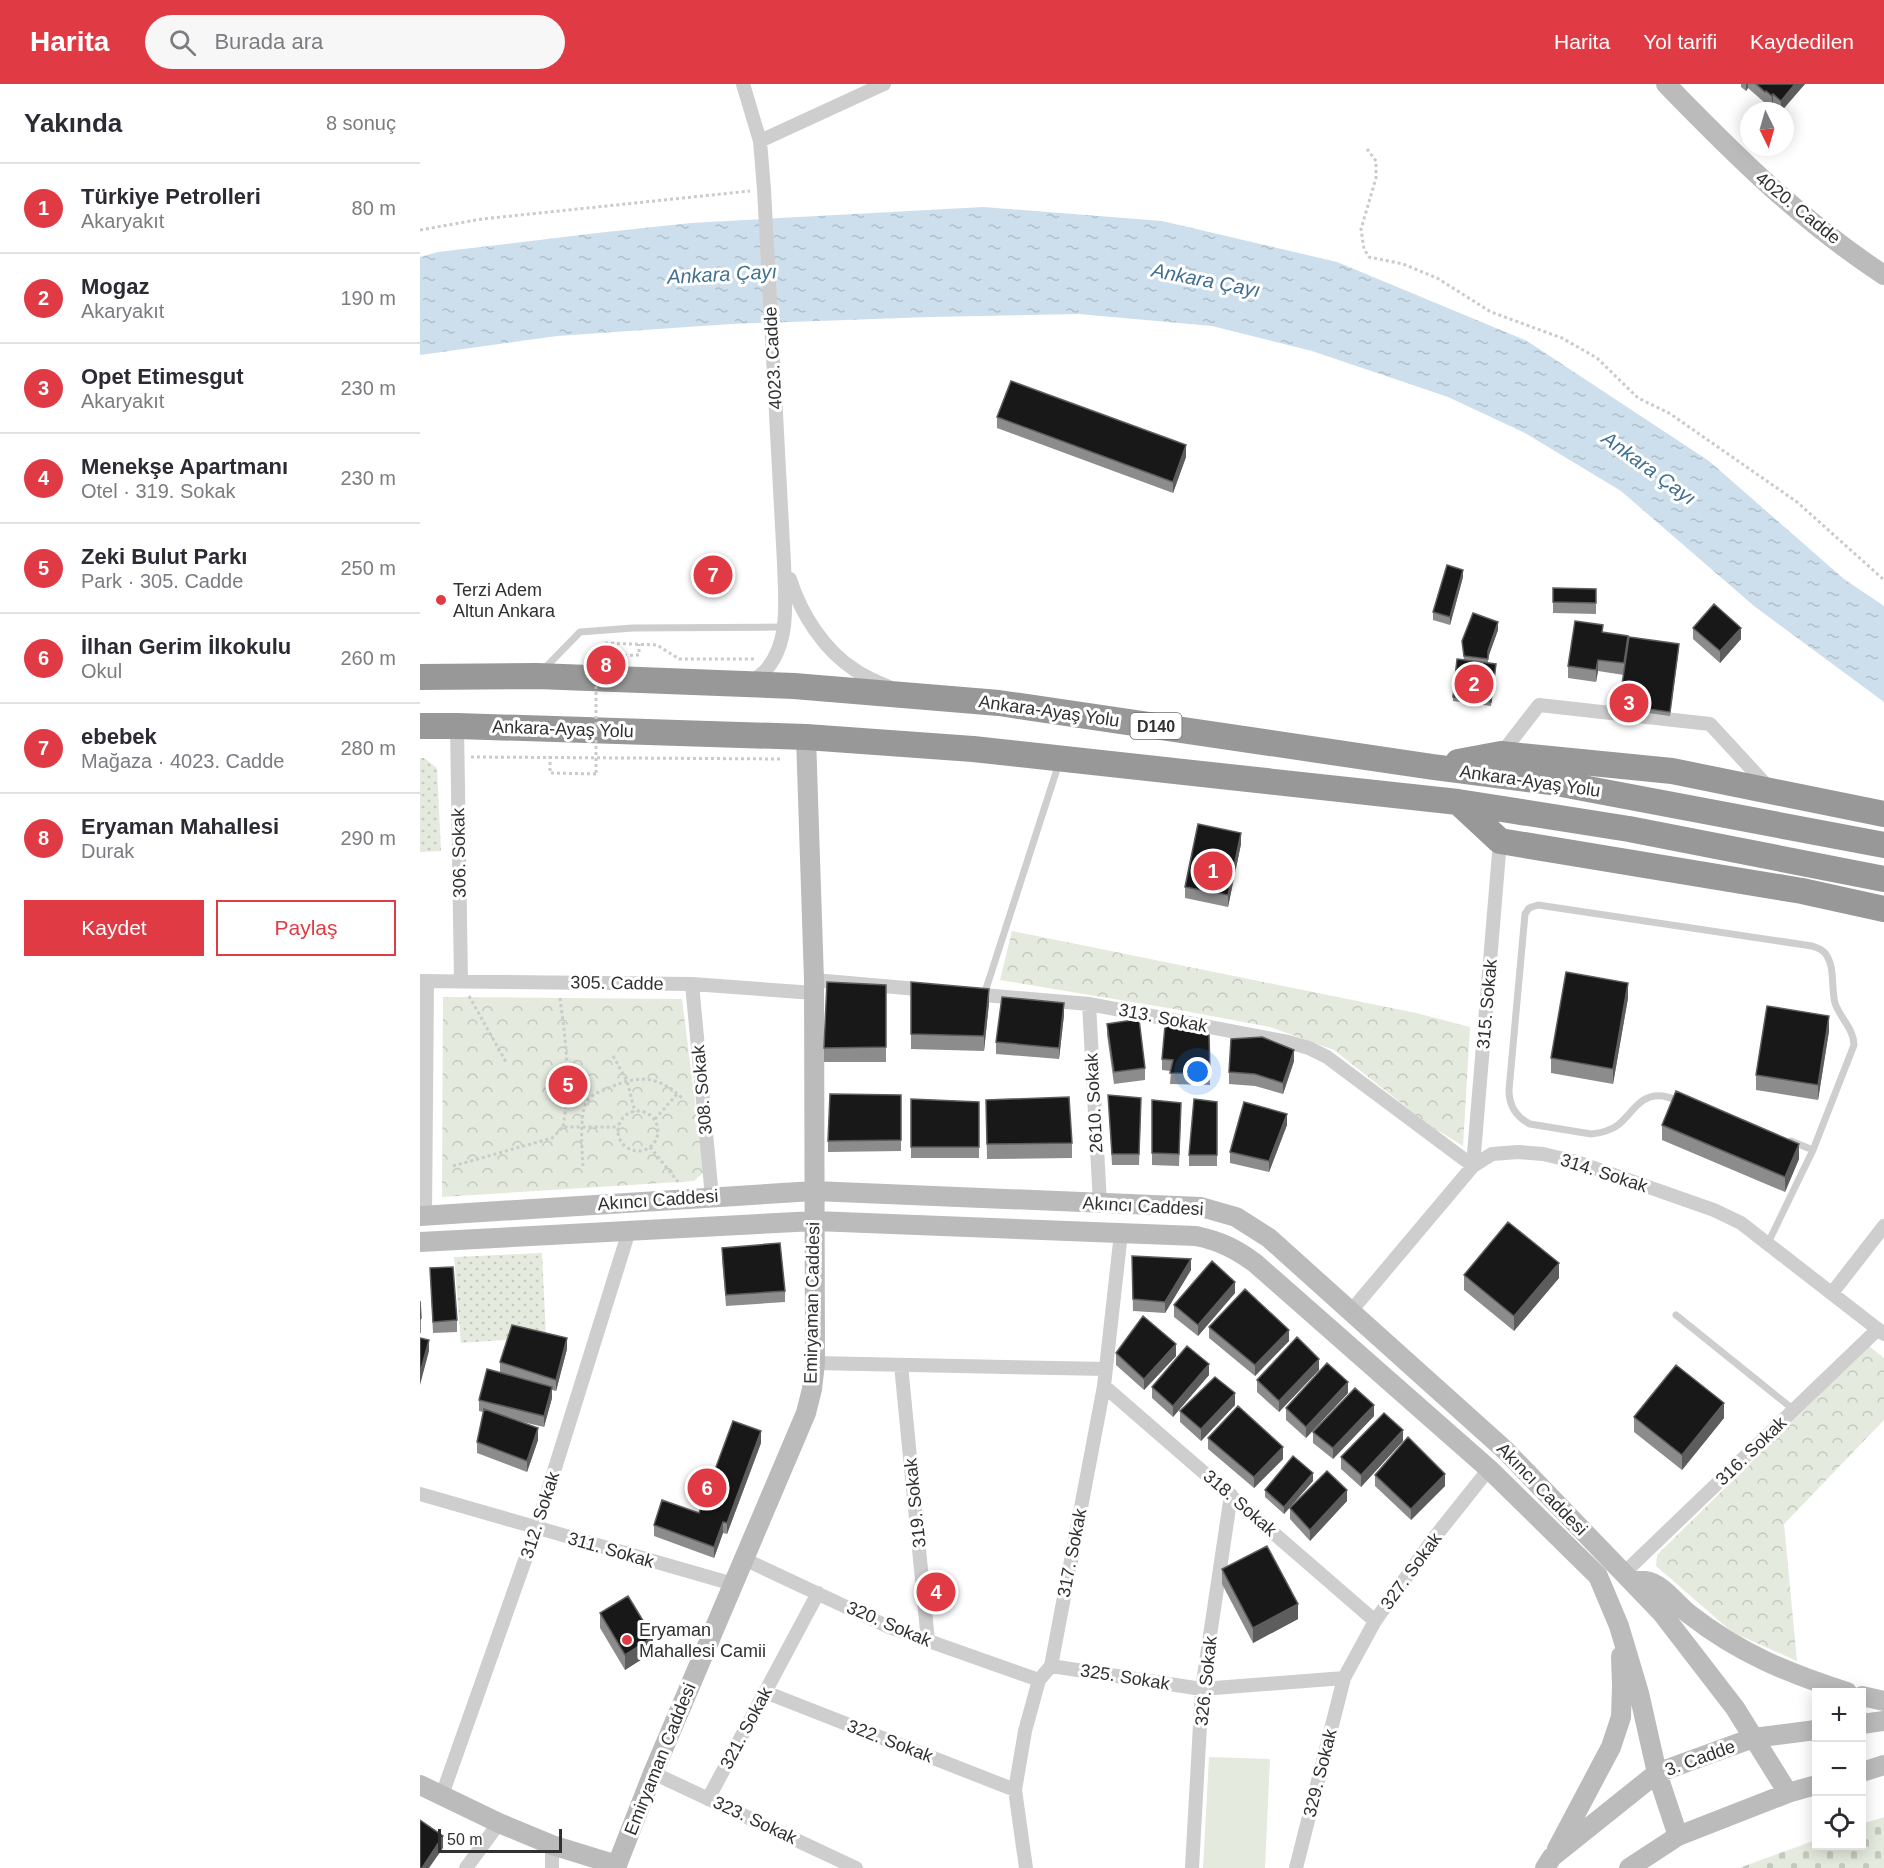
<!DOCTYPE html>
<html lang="tr">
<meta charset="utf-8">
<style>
:root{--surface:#fff;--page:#f7f7f7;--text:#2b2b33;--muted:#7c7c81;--line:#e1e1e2;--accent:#e03b44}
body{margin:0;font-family:Helvetica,sans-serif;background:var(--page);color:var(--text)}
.controls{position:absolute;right:18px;bottom:18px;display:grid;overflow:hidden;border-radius:0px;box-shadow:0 3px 15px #0003}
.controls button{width:54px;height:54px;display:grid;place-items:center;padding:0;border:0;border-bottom:2px solid var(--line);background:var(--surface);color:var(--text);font:30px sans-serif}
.compass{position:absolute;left:1320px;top:18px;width:54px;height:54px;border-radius:50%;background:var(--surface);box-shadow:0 3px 15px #0003;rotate:175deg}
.scale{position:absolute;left:18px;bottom:15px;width:124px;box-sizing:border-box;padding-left:6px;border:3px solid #313131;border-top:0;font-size:16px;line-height:21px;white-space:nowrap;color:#313131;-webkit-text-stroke:4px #fff;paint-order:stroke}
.you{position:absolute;left:778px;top:988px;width:21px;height:21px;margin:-15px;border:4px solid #fff;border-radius:50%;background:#1a73e8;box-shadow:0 0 0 9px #1a73e833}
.badge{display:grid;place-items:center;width:39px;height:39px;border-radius:50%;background:var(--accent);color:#fff;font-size:20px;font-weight:700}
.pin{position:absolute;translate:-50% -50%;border:3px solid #fff;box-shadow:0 2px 6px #0006}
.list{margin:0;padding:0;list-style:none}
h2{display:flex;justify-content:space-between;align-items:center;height:78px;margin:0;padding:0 24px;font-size:26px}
h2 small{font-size:20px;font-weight:400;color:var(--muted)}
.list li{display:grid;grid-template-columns:39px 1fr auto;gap:18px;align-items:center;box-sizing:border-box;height:90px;padding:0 24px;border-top:2px solid var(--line)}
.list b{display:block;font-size:22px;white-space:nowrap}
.list p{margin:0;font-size:20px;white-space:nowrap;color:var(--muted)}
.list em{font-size:20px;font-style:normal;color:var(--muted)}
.actions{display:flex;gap:12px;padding:18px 24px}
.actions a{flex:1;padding:14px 0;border:2px solid var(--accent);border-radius:0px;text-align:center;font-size:21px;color:var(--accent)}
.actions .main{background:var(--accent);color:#fff}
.icon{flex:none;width:33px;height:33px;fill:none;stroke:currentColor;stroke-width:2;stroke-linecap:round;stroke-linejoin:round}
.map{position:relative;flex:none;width:1464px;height:1784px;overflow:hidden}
header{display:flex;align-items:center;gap:36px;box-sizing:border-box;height:84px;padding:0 30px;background:var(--accent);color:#fff}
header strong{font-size:28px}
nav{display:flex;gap:33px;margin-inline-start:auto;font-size:21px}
.search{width:420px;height:54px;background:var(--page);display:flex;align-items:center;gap:15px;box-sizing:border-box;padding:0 21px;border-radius:33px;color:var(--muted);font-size:22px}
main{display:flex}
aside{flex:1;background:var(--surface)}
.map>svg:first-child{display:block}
</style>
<header>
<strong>Harita</strong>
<div class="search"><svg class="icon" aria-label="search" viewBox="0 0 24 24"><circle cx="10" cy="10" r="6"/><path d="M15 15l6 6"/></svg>Burada ara</div>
<nav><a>Harita</a><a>Yol tarifi</a><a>Kaydedilen</a></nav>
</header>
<main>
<aside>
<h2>Yakında<small>8 sonuç</small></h2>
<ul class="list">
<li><span class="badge">1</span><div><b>Türkiye Petrolleri</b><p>Akaryakıt</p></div><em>80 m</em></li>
<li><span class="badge">2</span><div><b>Mogaz</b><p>Akaryakıt</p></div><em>190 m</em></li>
<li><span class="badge">3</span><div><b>Opet Etimesgut</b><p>Akaryakıt</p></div><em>230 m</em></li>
<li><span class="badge">4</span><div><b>Menekşe Apartmanı</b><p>Otel · 319. Sokak</p></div><em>230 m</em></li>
<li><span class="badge">5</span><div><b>Zeki Bulut Parkı</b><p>Park · 305. Cadde</p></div><em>250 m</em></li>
<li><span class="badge">6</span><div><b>İlhan Gerim İlkokulu</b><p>Okul</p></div><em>260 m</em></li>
<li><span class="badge">7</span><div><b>ebebek</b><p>Mağaza · 4023. Cadde</p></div><em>280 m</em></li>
<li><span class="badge">8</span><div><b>Eryaman Mahallesi</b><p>Durak</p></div><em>290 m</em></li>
</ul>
<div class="actions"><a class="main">Kaydet</a><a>Paylaş</a></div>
</aside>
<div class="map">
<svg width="1464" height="1784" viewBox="0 0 1464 1784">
<defs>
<pattern id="grass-dots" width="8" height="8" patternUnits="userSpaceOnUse" patternTransform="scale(1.5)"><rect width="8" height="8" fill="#e4eadd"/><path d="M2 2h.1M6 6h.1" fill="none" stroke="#c4c9be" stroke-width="1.8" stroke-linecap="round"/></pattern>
<pattern id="cemetery-stones" width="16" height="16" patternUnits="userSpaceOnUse" patternTransform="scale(1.5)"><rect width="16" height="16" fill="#e4eadd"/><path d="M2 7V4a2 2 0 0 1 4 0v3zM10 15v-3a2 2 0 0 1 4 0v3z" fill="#c4c9be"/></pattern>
<pattern id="park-crowns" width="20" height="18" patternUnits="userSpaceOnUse" patternTransform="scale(1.5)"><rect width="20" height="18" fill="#e4eadd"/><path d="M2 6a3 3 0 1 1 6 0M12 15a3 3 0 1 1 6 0" fill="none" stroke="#c4c9be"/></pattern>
<pattern id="water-ripples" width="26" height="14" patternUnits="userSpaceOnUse" patternTransform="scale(1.5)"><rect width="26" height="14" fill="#cddfec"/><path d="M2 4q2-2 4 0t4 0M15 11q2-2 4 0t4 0" fill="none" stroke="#b0c0cb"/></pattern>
</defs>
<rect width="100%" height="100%" fill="#fff"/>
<path fill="url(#grass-dots)" d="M0,674H4L17,684L21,767L0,768Z
M122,1169L126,1253L41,1259L34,1173Z"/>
<path fill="url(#cemetery-stones)" d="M1464,1733V1784H1319L1396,1756V1762H1442V1740Z"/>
<path fill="url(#park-crowns)" d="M592,847L996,929L1050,943L1043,1062L1009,1041L914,966L850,943L754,925L580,896Z
M23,913L262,915L284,1088L274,1097L22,1113Z
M1449,1262L1464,1274V1336L1364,1440L1377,1577L1312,1548L1236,1482L1237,1471Z"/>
<path fill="#e4eadd" d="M789,1673L850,1675L845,1784H783Z"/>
<path fill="url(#water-ripples)" d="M563,123L742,137L917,178L1107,257L1289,377L1424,495L1464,522V618L1334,522L1201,407L1105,349L1028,313L892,267L792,242L659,230L510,233L311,240L137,252L0,271V173L18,168L177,149L271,139Z"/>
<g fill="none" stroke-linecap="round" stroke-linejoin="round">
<path stroke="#cbcbcb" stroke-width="3" stroke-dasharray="3 3" stroke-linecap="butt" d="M947,65L956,77V94L941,145L944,165L949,173L983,180L1017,194L1071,228L1142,254L1177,274L1218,314L1249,329L1377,418L1464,496
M0,146L62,135L330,107
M185,559L237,561L259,575H336
M180,572L219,571V560
M130,672V689L176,690
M51,673L363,675
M49,912L86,978
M140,914C146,959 151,998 143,1043
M193,972L207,997L215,1028
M198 1047a20 20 0 1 1 40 0a20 20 0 1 1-40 0Z
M235,1035L257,1010
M230,1063L259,1099
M33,1082L132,1054L143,1043H199
M163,1082C162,1067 159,1030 167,1017C172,1010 183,1006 191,1003C221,990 240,993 263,1015"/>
<path stroke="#cecece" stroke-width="7" d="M123,586L160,548L213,544L363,543
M564,911L639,679
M1261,1018C1256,1016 1249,1013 1243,1012C1220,1009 1213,1029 1198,1041C1190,1047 1181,1049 1171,1050L1110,1040C1096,1033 1089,1022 1089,1006L1105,830L1109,824L1118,821L1392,862C1398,864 1404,866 1407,872C1415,885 1411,904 1415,919C1420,934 1434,945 1434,961L1393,1066L1348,1159
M1371,1057L1393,1066
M1256,1231L1374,1326"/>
<path stroke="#cecece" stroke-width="14" d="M323,0L340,57L344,105L364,479C365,514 371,559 345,587C341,591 335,595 331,599
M340,57L464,0
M370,495C381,530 404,566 435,586C445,593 457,598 469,603
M37,642L41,897
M1081,670L1119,621L1290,640L1350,705
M394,896L509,906
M0,897L272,900L394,909
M272,900L292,1113
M552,910L669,920L868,958L889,964L907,973L1053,1082
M669,920L680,1119
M1053,1082L1080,757
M5,1131L7,897
M1412,1209L1464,1142
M931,1227L1053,1082L1072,1070L1098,1068L1123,1070L1157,1078L1294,1126L1321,1139L1464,1250
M395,1279L686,1285
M481,1281L508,1557
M684,1302L955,1537
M0,1410L313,1500
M324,1475L469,1543L619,1596
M1204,1489L1458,1245
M631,1582L782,1605L924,1594
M345,1608L595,1706
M233,1689L436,1784
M22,1711L116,1445L209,1147
M288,1715L398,1509
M46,1784L79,1739
M132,1784V1761
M606,1784L595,1706L605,1647L619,1596L631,1582L684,1302L701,1149
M772,1784L782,1605L811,1411
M876,1784L924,1594L955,1537L1014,1454L1069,1385"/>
<path stroke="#bbb" stroke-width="20" d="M1246,0C1314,70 1381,137 1464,191
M0,1132L394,1107L781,1123L816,1133L849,1154L1085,1366L1241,1528L1315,1624L1368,1709
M0,1158L395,1137L776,1152C800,1157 816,1165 835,1179L1069,1385L1178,1492L1199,1542L1219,1609L1237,1689L1258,1752
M1211,1497C1215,1497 1220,1497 1225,1497C1242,1499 1256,1520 1269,1530C1319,1569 1367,1589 1427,1608
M1442,1612L1464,1617
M1442,1640L1464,1637
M1442,1688L1464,1681
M0,1701L79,1739L132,1761L197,1781
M1137,1765L1191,1663L1201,1633L1202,1602L1201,1572
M197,1784V1781L233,1689L386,1329L392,1305L395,1279L394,896L386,653
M1125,1784L1132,1773L1237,1689L1333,1654L1396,1646
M1209,1784L1258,1752L1368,1709L1396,1701"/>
<path stroke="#989898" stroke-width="26" d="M0,593L117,592L374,602L579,619L1013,683L1131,698L1464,761
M0,642H37L386,653L553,665L1038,718L1209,745L1464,795
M1038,678L1081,670L1252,687L1464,730
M1038,718L1080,757L1382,807L1464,825"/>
<path stroke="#cbcbcb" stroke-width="3" stroke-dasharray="3 3" stroke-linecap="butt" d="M176,572V690"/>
</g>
<path fill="#8c8c8c" d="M1321,0H1385L1362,27H1360L1353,21L1352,23L1346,18L1345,19L1328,4L1326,7L1321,3Z
M577,333L766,373L753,409L577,344Z
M1043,493L1030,541L1013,536V528Z
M1133,504L1176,505V530L1133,529Z
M1273,544L1321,555L1300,579L1273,555Z
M1078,546L1068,573V579L1076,584L1071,622L1033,617V613L1044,576L1042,557Z
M1183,548L1208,560L1259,564L1250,632L1199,625L1204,591L1178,587L1176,598L1148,594V582Z
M821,760L808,823L765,814V803Z
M491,898L569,919L564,967L491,965Z
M466,901V978H404V964Z
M1208,914L1193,1000L1131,989V974Z
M644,931L639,975L576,970V958Z
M687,940L725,984V996L694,1000L687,951Z
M1409,947L1398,1016L1336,1006V991Z
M789,951L790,1001L750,1000L751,987L742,986V975Z
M874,977L863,1010L835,1002L809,1000V988Z
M481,1011V1067L408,1068V1057Z
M688,1011L721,1026L719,1081H692Z
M491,1015L559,1018V1074H491Z
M566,1016L652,1059V1074L567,1075Z
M732,1016L761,1031L759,1082L732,1081Z
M797,1018V1082H769V1071Z
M867,1041L849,1088L810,1079V1068Z
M1242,1041L1379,1075L1365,1108L1242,1056Z
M302,1164L365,1207V1218L306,1222L302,1175Z
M712,1172L771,1186L745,1229L713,1227Z
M10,1184L37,1236V1248L13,1249Z
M1044,1191L1139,1194L1094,1247L1044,1206Z
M815,1209L778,1252L754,1233V1221Z
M0,1217L1,1234V1249H0Z
M789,1243L869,1257L835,1292L789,1254Z
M147,1265L136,1307L132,1306V1314L124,1343L94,1336L118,1356L107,1388L57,1369V1358L63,1328L59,1327V1316L80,1289V1278Z
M696,1269L756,1272L724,1306L696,1281Z
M899,1286L859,1328L837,1308V1296Z
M789,1291L753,1333L732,1314V1303Z
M928,1309L886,1354L866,1336V1324Z
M815,1321L781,1357L760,1338V1327Z
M954,1332L913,1375L893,1359V1348Z
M1214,1333L1304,1334L1262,1386L1214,1348Z
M788,1354L863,1375L834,1404L788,1365Z
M983,1357L941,1403L921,1385V1373Z
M341,1359L307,1450L303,1449L294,1474L234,1452V1441L279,1429Z
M955,1391L1025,1402L991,1436L955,1402Z
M893,1397L864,1430L845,1413V1406Z
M927,1417L890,1457L870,1435V1424Z
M802,1485L878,1535L833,1559L802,1500Z
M180,1529L233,1568L205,1586L180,1544Z"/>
<path fill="#5d5d5d" d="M1326,0H1328V4L1326,7Z
M1375,0H1385L1361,27V17Z
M1353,10V21L1352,23V12Z
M766,361V373L753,409V398Z
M1043,486V493L1030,541V533Z
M1078,538V546L1068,574V567Z
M1321,544V555L1300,579V567Z
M1178,576V587L1176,598V586Z
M821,749V760L808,823V811Z
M1208,899V914L1193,1000V985Z
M569,905V919L564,967V952Z
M644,919V931L639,975V964Z
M1409,932V947L1398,1016V1001Z
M874,966V977L863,1010V999Z
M867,1030V1041L849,1088V1077Z
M1379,1060V1075L1365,1108V1093Z
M771,1175V1186L745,1229V1218Z
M1139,1179V1194L1094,1247V1232Z
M815,1198V1209L778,1252V1241Z
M869,1246V1257L835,1292V1281Z
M147,1254V1265L136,1307V1296Z
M9,1256V1267L0,1301V1289Z
M756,1260V1272L724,1306V1295Z
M899,1275V1286L859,1328V1317Z
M789,1280V1291L753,1333V1322Z
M928,1298V1309L886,1354V1343Z
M132,1303V1314L124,1343V1332Z
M815,1309V1321L781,1357V1345Z
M1304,1319V1334L1262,1386V1371Z
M954,1321V1332L913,1375V1364Z
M118,1344V1356L107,1388V1377Z
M983,1346V1357L941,1403V1391Z
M341,1347V1359L307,1450V1439Z
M863,1363V1375L834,1404V1393Z
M893,1389V1397L864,1430V1423Z
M1025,1390V1402L991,1436V1425Z
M927,1406V1417L890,1457V1446Z
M303,1438V1449L294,1474V1463Z
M878,1520V1535L833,1559V1544Z
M233,1553V1568L205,1586V1571Z
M23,1752V1764L9,1784H2Z"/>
<path fill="#181818" stroke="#5d5d5d" stroke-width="1.5" d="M1336,0H1375L1361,17L1353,10L1352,12L1346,7L1345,8Z
M591,297L766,361L753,398L577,333Z
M1027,481L1043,486L1030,533L1013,528Z
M1133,504L1176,505V519L1133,518Z
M1294,520L1321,544L1300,567L1273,544Z
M1053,529L1078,538L1068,567V575L1044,572L1042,557Z
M1155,537L1183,541L1182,548L1208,552L1204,579L1178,576L1176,586L1148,582Z
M1209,553L1259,560L1250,628L1199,621Z
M1037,575L1076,580L1071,618L1033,613Z
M778,740L821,749L808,811L765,803Z
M1146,888L1208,899L1193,985L1131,974Z
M407,898L466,901V963L404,964Z
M491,898L569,905L564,952L491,950Z
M582,913L644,919L639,964L576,958Z
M1347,922L1409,932L1398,1001L1336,991Z
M719,935L725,984L694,988L687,940Z
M745,942L770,943L789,951L790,990L750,989L753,976L742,975Z
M842,953L874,966L863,999L835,990L809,988L811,955Z
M1256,1007L1379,1060L1365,1093L1242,1041Z
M410,1010L481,1011V1056L408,1057Z
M688,1011L721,1014L719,1070H692Z
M649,1013L652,1059L567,1060L566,1016Z
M491,1015L559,1018V1063H491Z
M774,1015L797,1018V1071H769Z
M732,1016L761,1019L759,1070L732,1069Z
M824,1018L867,1030L849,1077L810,1068Z
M1088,1138L1139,1179L1094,1232L1044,1191Z
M360,1159L365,1207L306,1211L302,1164Z
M712,1172L771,1175L745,1218L713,1215Z
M792,1177L815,1198L778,1241L754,1221Z
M33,1183L37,1236L13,1238L10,1184Z
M825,1205L869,1246L835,1281L789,1243Z
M0,1217L1,1234L0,1235Z
M723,1232L756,1260L724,1295L696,1269Z
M92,1241L147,1254L136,1296L80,1278Z
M877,1253L899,1275L859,1317L837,1296Z
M0,1254L9,1256L0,1289Z
M767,1262L789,1280L753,1322L732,1303Z
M907,1279L928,1298L886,1343L866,1324Z
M1256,1281L1304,1319L1262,1371L1214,1333Z
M67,1285L132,1303L124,1332L59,1316Z
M795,1293L815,1309L781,1345L760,1327Z
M935,1304L954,1321L913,1364L893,1348Z
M818,1322L863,1363L834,1393L788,1354Z
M64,1325L118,1344L107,1377L57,1358Z
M964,1329L983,1346L941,1391L921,1373Z
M313,1337L341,1347L307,1439L303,1438L294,1463L234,1441L242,1416L279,1429Z
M988,1353L1025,1390L991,1425L955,1391Z
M873,1372L893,1389L864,1423L845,1406Z
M907,1387L927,1406L890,1446L870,1424Z
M847,1462L878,1520L833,1544L802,1485Z
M208,1512L233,1553L205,1571L180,1529Z
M0,1736L23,1752L2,1784H0Z"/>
<g fill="#e03b44" stroke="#fff" stroke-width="2">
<circle cx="21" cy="516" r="6"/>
<circle cx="207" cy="1556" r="6"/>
</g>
<g text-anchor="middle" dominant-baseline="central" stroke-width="6" stroke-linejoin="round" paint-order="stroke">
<rect fill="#fff" stroke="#6f6f6f" stroke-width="1.5" x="710.5" y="629" width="51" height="26" rx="4.5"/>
<g font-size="16" font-weight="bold" fill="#313131">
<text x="736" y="642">D140</text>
</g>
<g font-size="18" fill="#313131" stroke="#fff">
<text transform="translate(1378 124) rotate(39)">4020. Cadde</text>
<text transform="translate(353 274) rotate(-93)">4023. Cadde</text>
<text transform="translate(629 627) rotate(8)">Ankara-Ayaş Yolu</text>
<text transform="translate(143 645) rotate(2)">Ankara-Ayaş Yolu</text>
<text transform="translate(1110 697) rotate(8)">Ankara-Ayaş Yolu</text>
<text transform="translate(39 769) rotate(-91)">306. Sokak</text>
<text transform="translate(197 899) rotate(1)">305. Cadde</text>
<text transform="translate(1067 920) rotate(-85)">315. Sokak</text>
<text transform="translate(743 934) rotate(11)">313. Sokak</text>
<text transform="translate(282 1006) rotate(-95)">308. Sokak</text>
<text transform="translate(674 1019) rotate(-93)">2610. Sokak</text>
<text transform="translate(1184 1089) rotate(18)">314. Sokak</text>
<text transform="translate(238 1116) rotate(-4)">Akıncı Caddesi</text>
<text transform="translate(723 1122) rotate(3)">Akıncı Caddesi</text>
<text transform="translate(392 1219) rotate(-89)">Emiryaman Caddesi</text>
<text transform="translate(1331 1367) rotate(-44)">316. Sokak</text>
<text transform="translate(1122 1405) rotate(46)">Akıncı Caddesi</text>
<text transform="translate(495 1419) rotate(-96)">319. Sokak</text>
<text transform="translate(820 1419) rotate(41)">318. Sokak</text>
<text transform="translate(120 1431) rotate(-72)">312. Sokak</text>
<text transform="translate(191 1466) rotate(16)">311. Sokak</text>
<text transform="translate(652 1469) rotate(-79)">317. Sokak</text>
<text transform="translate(991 1487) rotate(-54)">327. Sokak</text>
<text transform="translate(469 1540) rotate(23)">320. Sokak</text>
<text transform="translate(705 1593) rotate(9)">325. Sokak</text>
<text transform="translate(786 1597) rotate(-84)">326. Sokak</text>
<text transform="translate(326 1644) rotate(-62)">321. Sokak</text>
<text transform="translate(470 1657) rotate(21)">322. Sokak</text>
<text transform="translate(1280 1674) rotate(-20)">3. Cadde</text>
<text transform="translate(240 1675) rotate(-68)">Emiryaman Caddesi</text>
<text transform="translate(900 1689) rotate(-76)">329. Sokak</text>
<text transform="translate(335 1736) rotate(25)">323. Sokak</text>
</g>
<g font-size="18" fill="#313131" stroke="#fff" text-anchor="start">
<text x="33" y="506">Terzi Adem<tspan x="33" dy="21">Altun Ankara</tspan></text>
<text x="219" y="1546">Eryaman<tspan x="219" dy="21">Mahallesi Camii</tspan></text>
</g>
<g font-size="20" font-style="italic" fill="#417091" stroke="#fff">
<text transform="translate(302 190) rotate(-3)">Ankara Çayı</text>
<text transform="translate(786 196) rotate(11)">Ankara Çayı</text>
<text transform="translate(1229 384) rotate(36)">Ankara Çayı</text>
</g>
</g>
</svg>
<div class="controls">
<button>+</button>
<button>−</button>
<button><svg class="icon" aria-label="locate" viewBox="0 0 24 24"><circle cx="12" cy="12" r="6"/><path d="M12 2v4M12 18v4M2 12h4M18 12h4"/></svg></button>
</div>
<svg class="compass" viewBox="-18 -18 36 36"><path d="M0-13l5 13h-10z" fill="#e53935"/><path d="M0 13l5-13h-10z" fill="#7c7c81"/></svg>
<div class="scale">50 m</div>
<div class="you"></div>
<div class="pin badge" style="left:793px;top:787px">1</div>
<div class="pin badge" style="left:1054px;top:600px">2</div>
<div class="pin badge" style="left:1209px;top:619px">3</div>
<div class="pin badge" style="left:516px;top:1508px">4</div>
<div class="pin badge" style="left:148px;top:1001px">5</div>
<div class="pin badge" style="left:287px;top:1404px">6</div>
<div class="pin badge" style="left:293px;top:491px">7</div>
<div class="pin badge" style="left:186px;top:581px">8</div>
</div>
</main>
